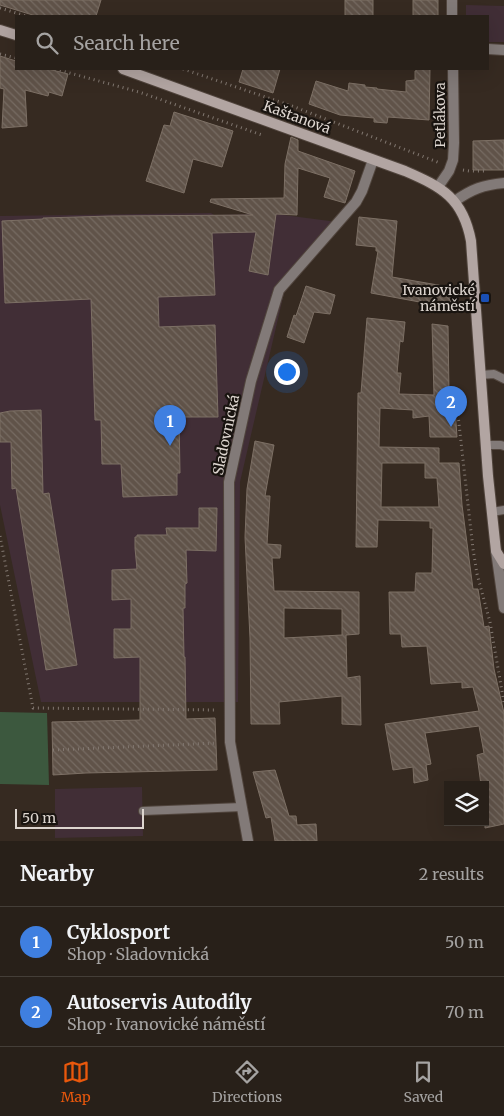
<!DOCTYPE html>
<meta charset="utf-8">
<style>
:root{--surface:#282019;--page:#302822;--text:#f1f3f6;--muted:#a5a3a2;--line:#443e38;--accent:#ea580c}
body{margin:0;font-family:Merriweather,serif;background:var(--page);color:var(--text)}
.controls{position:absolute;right:15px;bottom:15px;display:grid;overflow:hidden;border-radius:0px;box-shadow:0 5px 20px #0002}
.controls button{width:45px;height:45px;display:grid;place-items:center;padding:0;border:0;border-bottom:1px solid var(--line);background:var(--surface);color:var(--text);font:25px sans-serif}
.scale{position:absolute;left:15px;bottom:12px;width:129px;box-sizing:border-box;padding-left:5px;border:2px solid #ddd5cf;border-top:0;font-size:14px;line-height:18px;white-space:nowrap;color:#ddd5cf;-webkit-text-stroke:4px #191410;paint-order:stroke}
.you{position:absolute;left:286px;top:371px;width:18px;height:18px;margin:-12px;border:4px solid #fff;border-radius:50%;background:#1a73e8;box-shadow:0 0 0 8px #1a73e833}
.badge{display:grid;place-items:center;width:32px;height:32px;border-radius:50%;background:var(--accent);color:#fff;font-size:16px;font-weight:700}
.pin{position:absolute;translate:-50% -41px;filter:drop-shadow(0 1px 2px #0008)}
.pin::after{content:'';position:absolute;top:26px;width:18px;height:15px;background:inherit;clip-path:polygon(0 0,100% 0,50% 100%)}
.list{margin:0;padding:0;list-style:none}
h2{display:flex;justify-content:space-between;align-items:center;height:65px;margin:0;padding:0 20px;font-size:21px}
h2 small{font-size:16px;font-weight:400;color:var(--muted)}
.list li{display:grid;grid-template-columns:32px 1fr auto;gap:15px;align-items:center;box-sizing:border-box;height:70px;padding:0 20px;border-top:1px solid var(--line)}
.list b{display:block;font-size:19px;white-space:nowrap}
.list p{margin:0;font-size:16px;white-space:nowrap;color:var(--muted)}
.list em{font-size:16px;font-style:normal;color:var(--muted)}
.icon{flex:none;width:28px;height:28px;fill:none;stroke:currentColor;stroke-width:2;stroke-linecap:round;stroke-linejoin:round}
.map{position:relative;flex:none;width:504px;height:841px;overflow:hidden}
.search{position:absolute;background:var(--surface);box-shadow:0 5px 20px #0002;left:15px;right:15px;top:15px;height:55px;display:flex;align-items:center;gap:12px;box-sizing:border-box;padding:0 18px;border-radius:0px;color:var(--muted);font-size:19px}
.sheet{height:205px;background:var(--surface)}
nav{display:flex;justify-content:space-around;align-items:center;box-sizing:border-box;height:70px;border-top:1px solid var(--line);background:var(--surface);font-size:14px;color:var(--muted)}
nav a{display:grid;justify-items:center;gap:2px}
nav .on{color:var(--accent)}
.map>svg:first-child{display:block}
</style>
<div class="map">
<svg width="504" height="841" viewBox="0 0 504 841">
<defs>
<pattern id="building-back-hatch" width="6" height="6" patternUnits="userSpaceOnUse" patternTransform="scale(1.25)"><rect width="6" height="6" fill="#605349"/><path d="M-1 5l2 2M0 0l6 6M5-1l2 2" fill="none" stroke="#766b62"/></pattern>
</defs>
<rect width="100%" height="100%" fill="#362a21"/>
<path fill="#412e36" d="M466,5L504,6V42H488V16H466Z
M211,213L214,215L276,214L345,223L284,293L240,482L238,702H41L0,505V216Z
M142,787L143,836L55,838V789Z"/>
<path fill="#3c583e" d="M0,712L47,713L49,785L0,784Z"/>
<path fill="url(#building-back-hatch)" stroke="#7d7065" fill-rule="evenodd" d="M0,0H101L96,16H36L0,5Z
M345,0H373V16H345Z
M413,0H438V16H413Z
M0,56L16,61V69H48L68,74L62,96L49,92L48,96L25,90L27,126L2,128L4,89L0,88Z
M243,69H280L273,93L239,82Z
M416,69H430L429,120L388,117L387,123L374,122V118L340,115L309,104L316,81L348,91L349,83L365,85V87L377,88V89L406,92V81L415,80V71H416Z
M174,112L233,131L222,167L193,159L184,193L146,181L164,125L170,126Z
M291,137L298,140V151L355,171L345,203L324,197L330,178L298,168L297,215L276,214L268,275L249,271L256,232L212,233L215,295L158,297L159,327L215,325L218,417H179L180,473H177V495L123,497L121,464H102L101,420H95L91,299L5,303L2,221L43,219V218L111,216L253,215L210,202L211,199L284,198L285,164Z
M504,140V170H473V141Z
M359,217L397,221L392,277L455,288L452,308L371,293L378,251H376V247L356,245Z
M306,286L335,295L330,314L314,312L304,343L287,337L294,315L296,316Z
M367,318L405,322L403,342L400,341L397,373H401L399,394L434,395L432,324L448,326L449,394H454L457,437H430L429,416L413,418V410L380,408L379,447L439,448V463H459L462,505L473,589H478L484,627L489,626L494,669L504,713V824L485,828V785H481L477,755L484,753L479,726L425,733L431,764L426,765L428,780L414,783L413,767L393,770L385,724L479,711L473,687L462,688V682L431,684L427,646L402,647L401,634H390L389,592H415L416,573H432L433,528H430V521L378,520L377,547H356L358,393H361ZM382,463H425V478H437L439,507H381Z
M41,410L43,494L49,493L77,665L46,670L16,488L12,489L11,442H0V413L10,411Z
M255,441L274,445L265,496H270L267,544L281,545L280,558H272L274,591L359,592V634L346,635L347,678L360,676L361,725L342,724V696L279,702L280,724H251L250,638L245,537L247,489ZM284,608L342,609V635L284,638Z
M199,508H217L216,551L186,550L187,583L185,584V608H183L184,657H185L186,719L215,718L217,770L86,773L53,775L52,722L140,720V657L114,658V629H131V599L112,600V570L137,569L135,548V537H137V535H167L166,528H199Z
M275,770L289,816H296L297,825L316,824L317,841H275L271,817L266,818L253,772Z"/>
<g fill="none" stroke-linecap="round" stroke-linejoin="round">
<defs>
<path id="lane" d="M480,375L494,374L504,379
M485,445H501L504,446
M492,512L504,510
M143,811L242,807"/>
<path id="street" d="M452,0V16
M488,49L504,50
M438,187L449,171L453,160L454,143L453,69
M455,201C472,189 483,185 504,183
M496,551L504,608
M248,841L230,742L229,482L251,381L279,290L356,202L362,191L373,160"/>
<path id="secondary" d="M0,30L16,35
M123,69L405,171C442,187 463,198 471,241L488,476L496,551L504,564"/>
</defs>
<use href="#lane" stroke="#51453d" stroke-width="10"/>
<use href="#street" stroke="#51453d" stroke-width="12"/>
<use href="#secondary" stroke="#51453d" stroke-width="12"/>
<path stroke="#827871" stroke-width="3" stroke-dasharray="1 4" stroke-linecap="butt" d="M0,8L26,16
M0,54L16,58
M55,69L139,92L262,135
M183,69L292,106L440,163
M463,170L469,171H484
M458,415L473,549L477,574L490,622L504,703
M0,536L33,708L217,710
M53,750L217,743"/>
<use href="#lane" stroke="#827a78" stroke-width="8"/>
<use href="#street" stroke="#827a78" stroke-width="10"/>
<use href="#secondary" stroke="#b2a5a2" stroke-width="10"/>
</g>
<rect fill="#1a4fb4" stroke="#191410" stroke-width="2" x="480" y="293" width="10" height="10" rx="2.5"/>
<g text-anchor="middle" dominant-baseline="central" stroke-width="4.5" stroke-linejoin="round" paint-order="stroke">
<g font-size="14" fill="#ddd5cf" stroke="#191410">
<text transform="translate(440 115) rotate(-90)">Petlákova</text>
<text transform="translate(297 117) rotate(20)">Kaštanová</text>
<text transform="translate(226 435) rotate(-78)">Sladovnická</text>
</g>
<g font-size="14" fill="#ddd5cf" stroke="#191410" text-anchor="end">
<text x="475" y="290">Ivanovické<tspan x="475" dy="16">náměstí</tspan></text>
</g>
</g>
</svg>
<div class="controls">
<button><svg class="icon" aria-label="layers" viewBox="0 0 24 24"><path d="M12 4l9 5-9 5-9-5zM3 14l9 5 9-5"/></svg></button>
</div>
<div class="scale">50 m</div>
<div class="you"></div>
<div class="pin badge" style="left:170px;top:446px;background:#3f7fe0">1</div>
<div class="pin badge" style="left:451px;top:427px;background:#3f7fe0">2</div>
<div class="search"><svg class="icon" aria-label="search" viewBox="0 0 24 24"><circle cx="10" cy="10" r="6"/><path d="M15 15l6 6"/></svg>Search here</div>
</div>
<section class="sheet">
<h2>Nearby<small>2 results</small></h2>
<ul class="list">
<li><span class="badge" style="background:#3f7fe0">1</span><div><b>Cyklosport</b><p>Shop · Sladovnická</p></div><em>50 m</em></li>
<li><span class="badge" style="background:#3f7fe0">2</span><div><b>Autoservis Autodíly</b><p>Shop · Ivanovické náměstí</p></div><em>70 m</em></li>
</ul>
</section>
<nav>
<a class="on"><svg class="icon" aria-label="map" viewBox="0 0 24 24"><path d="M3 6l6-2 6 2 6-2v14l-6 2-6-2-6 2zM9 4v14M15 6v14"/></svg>Map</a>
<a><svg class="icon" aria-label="directions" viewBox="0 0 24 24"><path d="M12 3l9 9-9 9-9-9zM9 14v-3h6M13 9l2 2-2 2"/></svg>Directions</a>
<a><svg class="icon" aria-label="saved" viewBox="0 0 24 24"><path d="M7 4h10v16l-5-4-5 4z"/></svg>Saved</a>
</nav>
